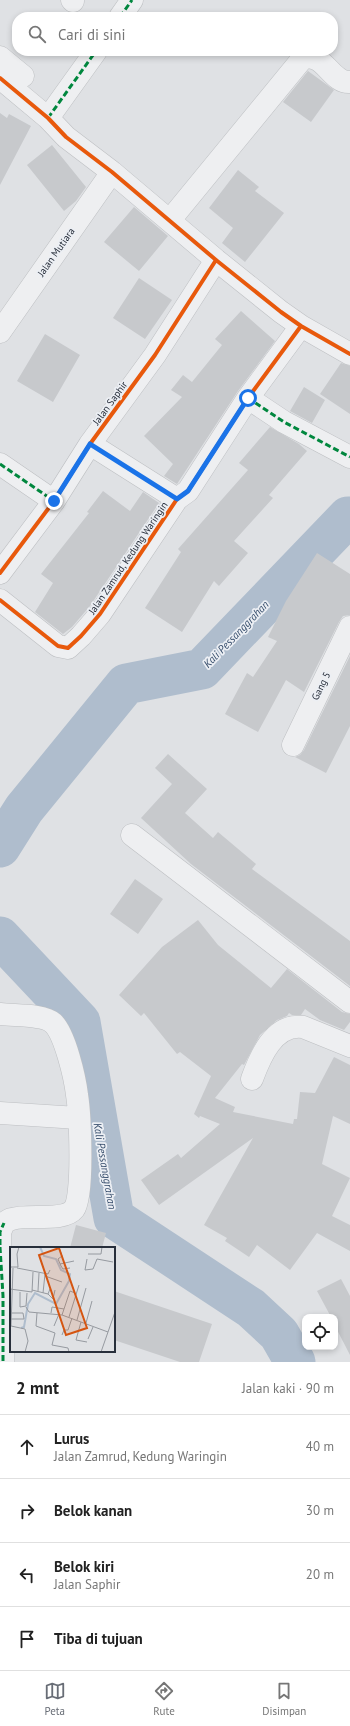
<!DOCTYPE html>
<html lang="id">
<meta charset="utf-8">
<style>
:root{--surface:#fff;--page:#f2f2f2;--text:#222;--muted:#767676;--line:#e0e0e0;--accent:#686d76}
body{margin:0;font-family:"PT Sans",sans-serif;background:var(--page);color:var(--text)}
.controls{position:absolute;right:12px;bottom:12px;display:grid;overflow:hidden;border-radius:8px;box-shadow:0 2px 6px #0003}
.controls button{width:36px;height:36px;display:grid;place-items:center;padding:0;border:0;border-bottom:1px solid var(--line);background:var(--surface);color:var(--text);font:20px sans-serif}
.stop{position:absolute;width:12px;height:12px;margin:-9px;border:3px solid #1a73e8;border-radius:50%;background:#fff}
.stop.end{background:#1a73e8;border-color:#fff;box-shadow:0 1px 4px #0008}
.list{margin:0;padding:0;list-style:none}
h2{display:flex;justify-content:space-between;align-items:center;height:52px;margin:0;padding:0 16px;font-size:17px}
h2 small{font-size:13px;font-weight:400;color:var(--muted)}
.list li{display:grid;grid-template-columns:26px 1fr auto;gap:12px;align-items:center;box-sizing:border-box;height:64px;padding:0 16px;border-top:1px solid var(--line)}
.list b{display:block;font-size:15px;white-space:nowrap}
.list p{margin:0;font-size:13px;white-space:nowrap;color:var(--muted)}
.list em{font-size:13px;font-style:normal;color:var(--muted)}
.icon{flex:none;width:22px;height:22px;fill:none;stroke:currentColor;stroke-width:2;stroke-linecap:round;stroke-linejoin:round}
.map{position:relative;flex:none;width:350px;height:1362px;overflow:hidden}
.search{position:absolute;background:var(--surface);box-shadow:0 2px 6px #0003;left:12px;right:12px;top:12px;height:44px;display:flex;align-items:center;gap:10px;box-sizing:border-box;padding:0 14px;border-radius:16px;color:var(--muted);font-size:15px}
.sheet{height:308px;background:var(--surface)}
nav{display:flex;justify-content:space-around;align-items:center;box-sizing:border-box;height:56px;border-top:1px solid var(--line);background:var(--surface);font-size:11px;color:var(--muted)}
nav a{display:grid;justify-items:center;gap:2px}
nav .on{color:var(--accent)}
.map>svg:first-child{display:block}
</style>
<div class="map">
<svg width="350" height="1362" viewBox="0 0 350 1362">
<rect width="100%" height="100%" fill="#dfe1e4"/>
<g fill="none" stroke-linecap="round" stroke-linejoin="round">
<path stroke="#afbdcd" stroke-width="41" d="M0,847L24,809L126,684L202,669L348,517L350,518
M0,937L80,1022L114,1218L251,1308L279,1334L295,1362"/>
</g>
<path fill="#c7c9cc" d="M308,71L334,90L311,122L283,102Z
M0,113L7,118L9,114L31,126L0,185Z
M52,145L86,187L76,201L64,211L27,165Z
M238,170L259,187L255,191L284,213L245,262L222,243L233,228L209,208Z
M134,207L168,236L139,271L104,242Z
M139,278L172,300L145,339L113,318Z
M241,311L275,341L238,391L177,484L164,476L173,464L144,436L182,397L171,390L183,375L192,382L222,345L215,339Z
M45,334L80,355L53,402L17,381Z
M341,363L350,366V414L320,394Z
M304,387L325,400L312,423L290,411Z
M270,427L299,444L307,451L269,495L273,498L234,541L248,553L219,586L214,581L182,632L145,608L181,552L178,549L248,470L239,463Z
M103,491L130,511L143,492L159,503L90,606L72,627L63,634L35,612L53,583L41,574L89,513L87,512Z
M317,553L350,574V615L343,616L339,622L304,692L286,680L258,732L225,714L247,673L253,677L277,641L268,637L286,601Z
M350,656V726L326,773L295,757L300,755L304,750Z
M168,754L207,789L185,813L213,838L218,832L256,864L252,869L350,941V986L191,864L141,818L172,784L155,768Z
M135,879L163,899L138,934L110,914Z
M198,920L218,945L271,988L287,969L342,1012L350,1014V1022L344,1030L320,1020L305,1009L301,1015H292L289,1013L287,1016L277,1020L260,1035L244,1065L242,1064L215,1098L235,1107L233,1112L293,1124L294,1119H297L300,1092L315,1093L334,1057L350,1065V1124L333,1116L322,1164L350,1178L332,1216L350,1225V1251L317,1233L290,1270L257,1245L249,1257L225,1241L227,1238L204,1225L253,1138L159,1205L141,1180L178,1154L181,1158L220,1124L200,1116L199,1118L194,1114L211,1076L180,1052L177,1054L144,1013L141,1016L119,995L162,947Z
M76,1225L106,1233L102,1248H70Z
M341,1279L350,1296V1355L335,1326V1317H331L317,1291Z
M114,1291L212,1324L199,1362H180L114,1340Z"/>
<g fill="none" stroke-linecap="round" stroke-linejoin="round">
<defs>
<path id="minor" d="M72,0L73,1
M120,17L132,0
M0,57L23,76
M0,78L48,118L66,137L112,172L216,260L281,312L301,326L350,354
M48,118L96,51
M170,220L302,59C324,50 331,84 350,82
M0,332L112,172
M248,398L284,422L350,457
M90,444L177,499
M0,464L54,501
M0,573L54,501L90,444L155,355L216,260
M0,600L58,646L68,648L81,636L100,614L177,499L188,491L248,398L301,326
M293,745L350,627
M132,835L350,1002
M0,1014C14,1016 43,1014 53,1023C65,1034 75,1078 77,1095C80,1114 84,1196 74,1209C64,1222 28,1214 12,1219C9,1219 6,1222 4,1223L0,1232V1245
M252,1079C260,1057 274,1023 303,1027L350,1046
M0,1113L78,1118
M0,1247L3,1296V1362"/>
</defs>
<use href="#minor" stroke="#bdbfc2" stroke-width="23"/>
<use href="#minor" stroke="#eeeff1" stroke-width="22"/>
<path stroke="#00873e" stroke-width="3" stroke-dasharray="6 3" stroke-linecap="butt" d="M120,17L132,0
M48,118L96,51
M248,398L284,422L350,457
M90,444L177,499L176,500
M0,464L54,501
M0,1245V1232L4,1223
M0,1247L3,1296V1362"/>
<defs>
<path id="cycleway" d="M0,78L48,118L66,137L112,172L216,260L281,312L301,326L350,354
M0,573L54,501L90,444L155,355L216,260
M0,600L58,646L68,648L81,636L100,614L177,499L188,491L248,398L301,326"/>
</defs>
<use href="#cycleway" stroke="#eceff4" stroke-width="6"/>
<use href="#cycleway" stroke="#e8590c" stroke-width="4"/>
</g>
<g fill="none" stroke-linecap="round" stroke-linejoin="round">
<path stroke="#1a73e8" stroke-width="5" d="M54,501L90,444L177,499L188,491L248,398"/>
</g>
<g text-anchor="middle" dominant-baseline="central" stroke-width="3.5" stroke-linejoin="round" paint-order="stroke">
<g font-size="10" fill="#282f3b" stroke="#eceff4">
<text transform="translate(56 252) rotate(-55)">Jalan Mutiara</text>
<text transform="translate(110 403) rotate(-54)">Jalan Saphir</text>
<text transform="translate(128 558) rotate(-56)">Jalan Zamrud, Kedung Waringin</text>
<text transform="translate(321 686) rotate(-64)">Gang 5</text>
</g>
<g font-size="11" font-style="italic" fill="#364d6b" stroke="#eceff4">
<text transform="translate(236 634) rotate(-46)">Kali Pessanggrahan</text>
<text transform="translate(105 1166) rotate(80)">Kali Pessanggrahan</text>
</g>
</g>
<g transform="translate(10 1247)">
<rect width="105" height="105" fill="#dfe1e4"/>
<path fill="none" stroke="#afbdcd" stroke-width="2" d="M11,81L14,80L18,57L25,46L46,57L59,34L60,27L51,23L46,12L34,9L30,0"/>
<path fill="none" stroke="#969aa0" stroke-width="1" d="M49,0L52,9L48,12L51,19L53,22L60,21M78,7H91L92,0M77,12L75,23L83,22L87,12L103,15M50,17L64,14M0,20H8L7,7L9,0M7,21L38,27L40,23M35,29L52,35M0,39V20M0,42L22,45L23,25M22,43L38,47L40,42M28,44L29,26M10,45V60L16,59L17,46M33,46L35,27M38,47L43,52L45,43M16,60L19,65L52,68L98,85M27,66L26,79L45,86L42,98L58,101L59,105M41,66L42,60L54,62M52,68L60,44L65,46M59,70L69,38M0,72H14L13,66H1M67,73L76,41M71,75L66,93L77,95M76,76L82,54M1,79L3,21M1,79L15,82L18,94L15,105M44,79L49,67M52,88L54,83H58L62,71M78,92L83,80M91,105L105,65"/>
<path fill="#d55511" fill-opacity="0.15" stroke="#d55511" stroke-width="2" d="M49,1L77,81L56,88L29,8Z"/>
<rect width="105" height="105" fill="none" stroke="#282f3b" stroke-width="2"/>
</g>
</svg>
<div class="controls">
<button><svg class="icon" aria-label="locate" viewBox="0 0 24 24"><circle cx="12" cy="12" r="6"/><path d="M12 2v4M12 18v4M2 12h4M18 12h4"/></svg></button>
</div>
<div class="stop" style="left:248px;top:398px"></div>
<div class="stop end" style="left:54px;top:501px"></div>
<div class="search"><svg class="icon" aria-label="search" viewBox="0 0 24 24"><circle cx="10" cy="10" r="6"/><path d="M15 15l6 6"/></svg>Cari di sini</div>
</div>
<section class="sheet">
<h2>2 mnt<small>Jalan kaki · 90 m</small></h2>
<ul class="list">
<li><svg class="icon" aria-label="ahead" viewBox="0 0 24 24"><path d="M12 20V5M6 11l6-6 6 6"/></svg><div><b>Lurus</b><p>Jalan Zamrud, Kedung Waringin</p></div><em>40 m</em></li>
<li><svg class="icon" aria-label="right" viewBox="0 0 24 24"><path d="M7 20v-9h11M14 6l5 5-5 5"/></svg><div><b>Belok kanan</b></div><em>30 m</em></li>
<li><svg class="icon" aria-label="left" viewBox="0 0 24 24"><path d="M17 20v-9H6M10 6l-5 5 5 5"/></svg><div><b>Belok kiri</b><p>Jalan Saphir</p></div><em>20 m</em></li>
<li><svg class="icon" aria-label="arrive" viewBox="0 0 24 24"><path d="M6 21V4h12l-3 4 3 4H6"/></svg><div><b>Tiba di tujuan</b></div></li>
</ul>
</section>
<nav>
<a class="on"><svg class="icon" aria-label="map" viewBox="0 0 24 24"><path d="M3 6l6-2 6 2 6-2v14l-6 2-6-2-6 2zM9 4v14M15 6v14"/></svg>Peta</a>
<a><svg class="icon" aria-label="directions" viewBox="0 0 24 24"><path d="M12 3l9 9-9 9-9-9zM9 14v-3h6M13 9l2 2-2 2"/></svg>Rute</a>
<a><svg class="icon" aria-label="saved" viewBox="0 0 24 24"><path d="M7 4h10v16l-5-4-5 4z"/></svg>Disimpan</a>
</nav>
